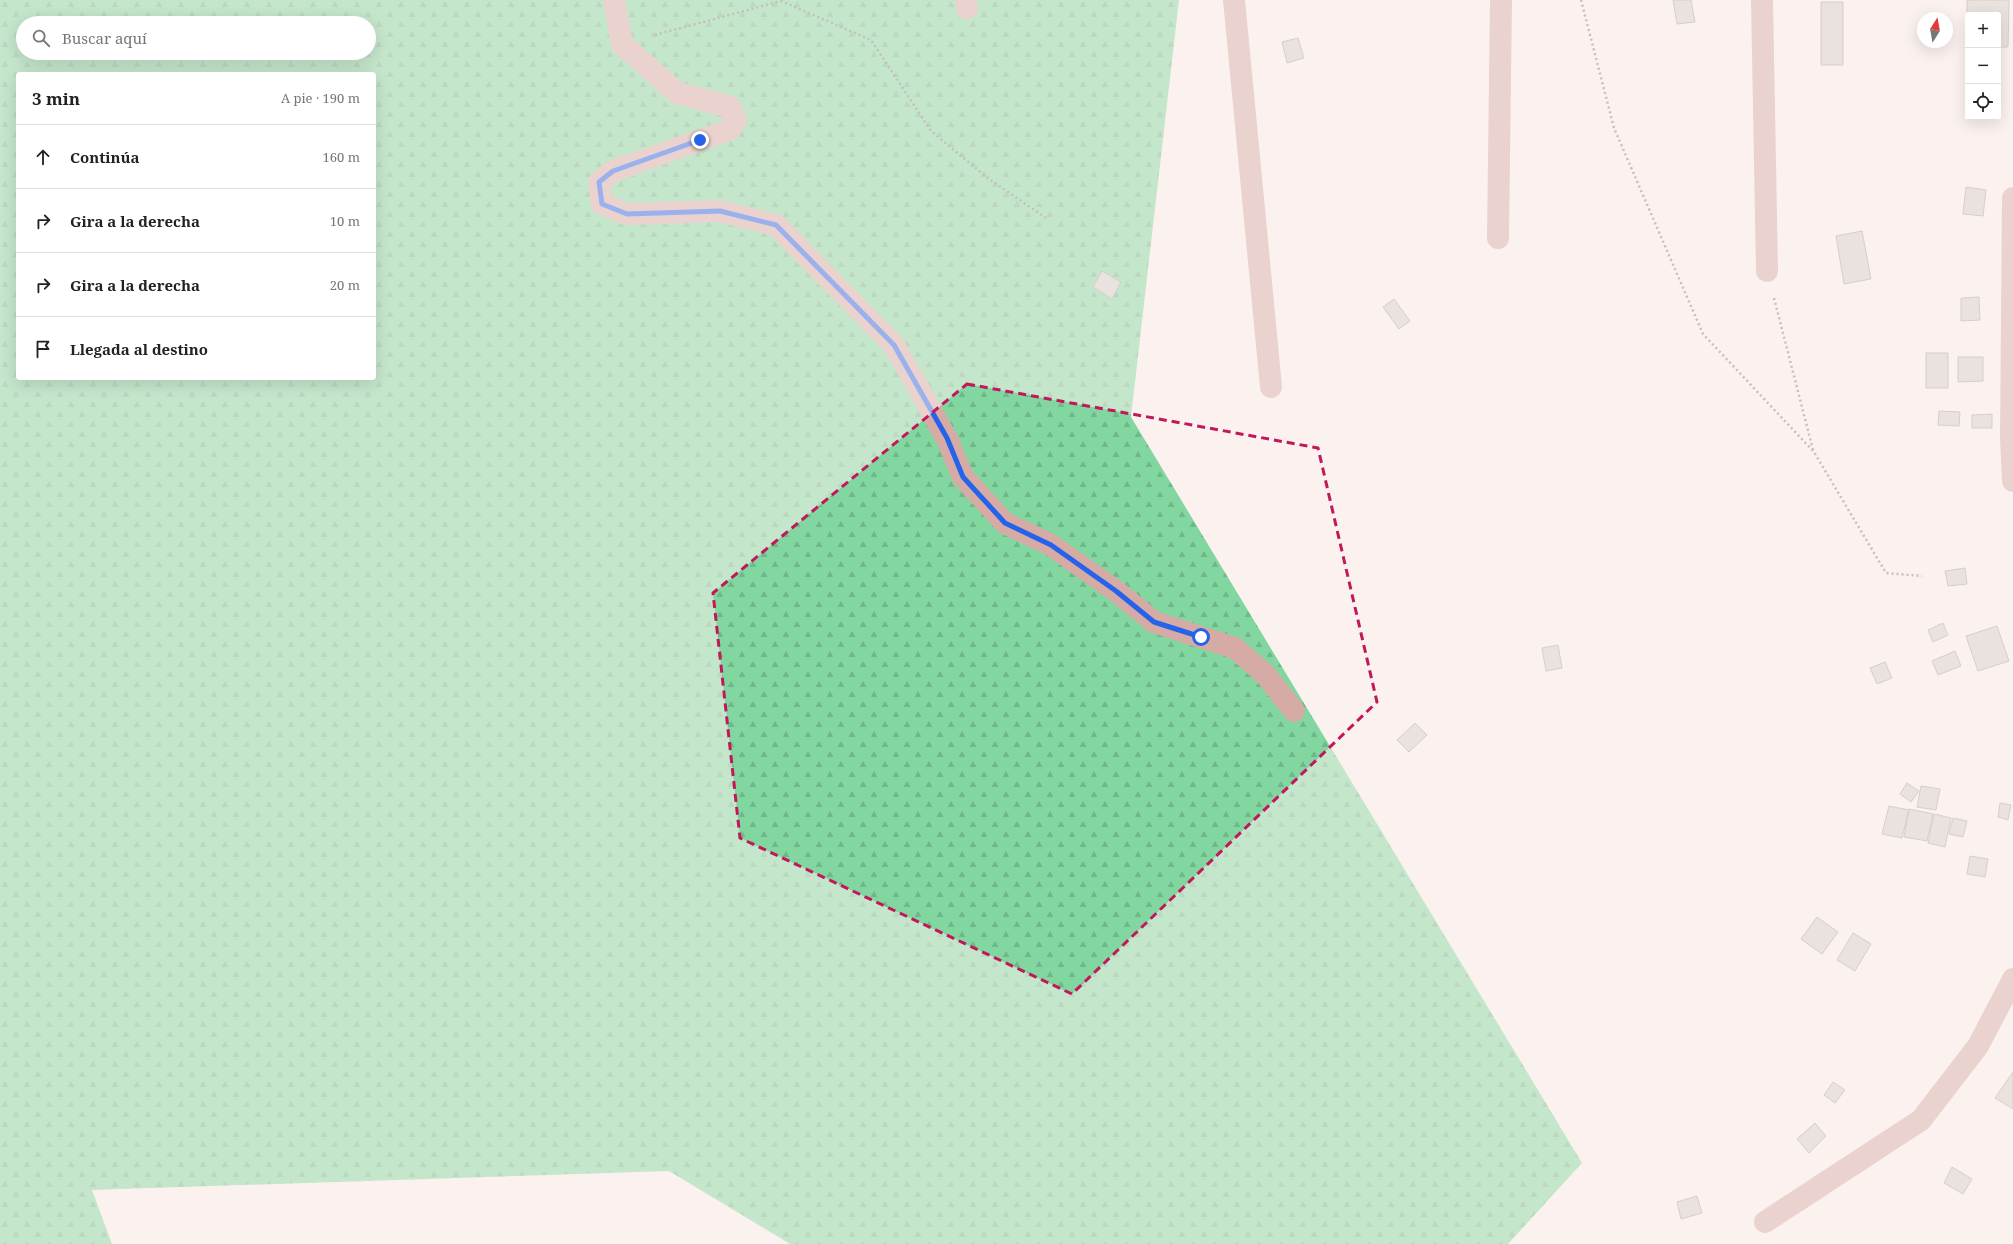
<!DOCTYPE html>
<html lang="es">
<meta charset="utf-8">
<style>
:root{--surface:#fff;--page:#f2f2f2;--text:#222;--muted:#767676;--line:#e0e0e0}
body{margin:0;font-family:"Noto Serif",serif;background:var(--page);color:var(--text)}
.controls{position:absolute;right:12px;top:12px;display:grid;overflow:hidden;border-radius:4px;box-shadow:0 4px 16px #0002}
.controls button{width:36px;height:36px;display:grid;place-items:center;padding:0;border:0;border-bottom:1px solid var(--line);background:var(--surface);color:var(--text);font:20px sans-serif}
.compass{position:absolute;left:1917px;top:12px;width:36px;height:36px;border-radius:50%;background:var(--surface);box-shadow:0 4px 16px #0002;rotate:11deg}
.stop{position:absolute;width:12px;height:12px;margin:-9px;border:3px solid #2563eb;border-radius:50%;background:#fff}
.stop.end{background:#2563eb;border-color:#fff;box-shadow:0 1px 4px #0008}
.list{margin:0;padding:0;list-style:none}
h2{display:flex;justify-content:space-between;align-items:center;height:52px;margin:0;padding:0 16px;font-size:17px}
h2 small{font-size:13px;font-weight:400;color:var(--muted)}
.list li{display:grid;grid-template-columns:26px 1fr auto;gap:12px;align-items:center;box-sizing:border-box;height:64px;padding:0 16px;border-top:1px solid var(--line)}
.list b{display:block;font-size:15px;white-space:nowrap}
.list em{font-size:13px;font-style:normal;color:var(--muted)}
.icon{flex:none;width:22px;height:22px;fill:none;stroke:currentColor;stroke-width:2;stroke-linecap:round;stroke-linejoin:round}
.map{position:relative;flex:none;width:2013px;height:1244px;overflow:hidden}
.search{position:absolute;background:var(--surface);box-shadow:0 4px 16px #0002;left:16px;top:16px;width:360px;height:44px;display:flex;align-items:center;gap:10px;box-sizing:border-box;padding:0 14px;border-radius:22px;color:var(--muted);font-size:15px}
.panel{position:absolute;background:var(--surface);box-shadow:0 4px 16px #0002;left:16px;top:72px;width:360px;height:308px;border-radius:4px}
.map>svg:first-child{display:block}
</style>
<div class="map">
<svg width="2013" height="1244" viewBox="0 0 2013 1244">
<defs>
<pattern id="forest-firs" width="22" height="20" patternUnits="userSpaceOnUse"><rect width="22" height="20" fill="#82d7a1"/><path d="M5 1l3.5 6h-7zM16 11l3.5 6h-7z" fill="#70b88a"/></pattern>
</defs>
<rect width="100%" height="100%" fill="#fbf2ef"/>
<path fill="url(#forest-firs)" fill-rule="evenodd" d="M0,0H1179L1131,417L1582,1163L1508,1244H790L669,1171L92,1190L112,1244H0ZM23,23H369V53H23ZM18,74H374V378H18Z"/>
<path fill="#d6ceca" stroke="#aba29f" d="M1673,0H1691L1695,22L1677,24Z
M1967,0H2009L2008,47H1998V15L1967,13Z
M1821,2H1843V65H1821Z
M1298,38L1304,58L1287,63L1282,42Z
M1966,187L1986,190L1983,216L1963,214Z
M1862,231L1871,279L1844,284L1836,236Z
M1102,271L1121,282L1112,299L1093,287Z
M1979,297L1980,320L1961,321V298Z
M1394,299L1410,321L1399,329L1383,307Z
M1926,353H1948V388H1926Z
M1958,357H1983V381L1958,382Z
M1939,411L1960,412L1959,426L1938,425Z
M1992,414V428H1972V415Z
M1965,568L1967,584L1948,586L1945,571Z
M1943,623L1948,635L1933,642L1928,630Z
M1997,626L2009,661L1978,671L1966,636Z
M1558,645L1562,668L1546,671L1542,648Z
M1955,651L1961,666L1938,675L1932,661Z
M1885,662L1892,678L1877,684L1870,668Z
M1415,723L1427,735L1409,752L1397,740Z
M1907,783L1919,791L1911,802L1900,794Z
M1921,786L1940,789L1936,810L1917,807Z
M2000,803L2011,805L2008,820L1998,817Z
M1889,806L1909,810L1902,838L1882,834Z
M1909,809L1933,814L1927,841L1904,837Z
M1934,814L1951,818L1945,847L1928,843Z
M1953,818L1967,821L1963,837L1949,834Z
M1970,856L1988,859L1985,877L1967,874Z
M1817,917L1838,932L1822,954L1801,939Z
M1853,933L1871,944L1855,971L1837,960Z
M2013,1072V1109L1995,1098Z
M1833,1082L1845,1090L1835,1103L1824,1095Z
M1815,1123L1826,1136L1809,1153L1797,1139Z
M1952,1167L1972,1179L1963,1194L1944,1183Z
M1697,1196L1702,1213L1681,1219L1677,1202Z"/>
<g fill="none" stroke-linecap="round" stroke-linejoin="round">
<path stroke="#85807e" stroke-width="2.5" stroke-dasharray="2 3" stroke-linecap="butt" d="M1581,0L1614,128L1703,334L1814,452L1886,573L1922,576
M655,35L781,1L871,40L931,131L989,179L1046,218
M1774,298L1813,450"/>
<path stroke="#d6aba6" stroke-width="22" d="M614,0L622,44L677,93L730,107L736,121L729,130L613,171L599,182L602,204L627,214L720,211L776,225L894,345L947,439L963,477L1005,523L1051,545L1116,591L1154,622L1235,648L1266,675L1294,711
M966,0L967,8
M1234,0L1271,387
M1762,0L1767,271
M2013,198L2011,438L2013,481
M1498,238L1501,0
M1765,1222L1921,1120L1978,1046L2013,979"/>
</g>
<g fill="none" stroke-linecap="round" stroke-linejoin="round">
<path stroke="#2563eb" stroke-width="5" d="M700,140L613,171L599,182L602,204L627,214L720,211L776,225L894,345L947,438L963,477L1005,523L1051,545L1116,591L1154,622L1201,637"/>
</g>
<path d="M0 0H2013V1244H0ZM967,384L1318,448L1377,702L1072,994L740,838L713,593Z" fill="#fbf2ef" fill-opacity=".55" fill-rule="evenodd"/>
<path fill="none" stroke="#c2185b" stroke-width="3" stroke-dasharray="8 5" stroke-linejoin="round" d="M967,384L1318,448L1377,702L1072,994L740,838L713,593Z"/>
</svg>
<div class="controls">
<button>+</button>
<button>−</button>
<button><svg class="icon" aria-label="locate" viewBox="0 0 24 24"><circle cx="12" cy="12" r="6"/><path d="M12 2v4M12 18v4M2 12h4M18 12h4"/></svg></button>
</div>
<svg class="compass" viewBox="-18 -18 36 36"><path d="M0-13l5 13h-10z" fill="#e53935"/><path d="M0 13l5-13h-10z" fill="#767676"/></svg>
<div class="stop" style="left:1201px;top:637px"></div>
<div class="stop end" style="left:700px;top:140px"></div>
<div class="search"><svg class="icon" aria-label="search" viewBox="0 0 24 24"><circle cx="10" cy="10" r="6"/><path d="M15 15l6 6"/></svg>Buscar aquí</div>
<section class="panel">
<h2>3 min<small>A pie · 190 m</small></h2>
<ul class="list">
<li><svg class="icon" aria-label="ahead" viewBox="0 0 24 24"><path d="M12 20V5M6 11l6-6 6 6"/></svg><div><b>Continúa</b></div><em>160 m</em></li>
<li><svg class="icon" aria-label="right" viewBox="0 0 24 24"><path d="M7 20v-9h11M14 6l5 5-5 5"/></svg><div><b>Gira a la derecha</b></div><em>10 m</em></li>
<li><svg class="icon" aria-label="right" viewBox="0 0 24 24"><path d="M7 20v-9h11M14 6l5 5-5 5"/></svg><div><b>Gira a la derecha</b></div><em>20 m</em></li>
<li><svg class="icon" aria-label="arrive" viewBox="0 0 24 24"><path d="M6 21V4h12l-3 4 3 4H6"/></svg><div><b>Llegada al destino</b></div></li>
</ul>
</section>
</div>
